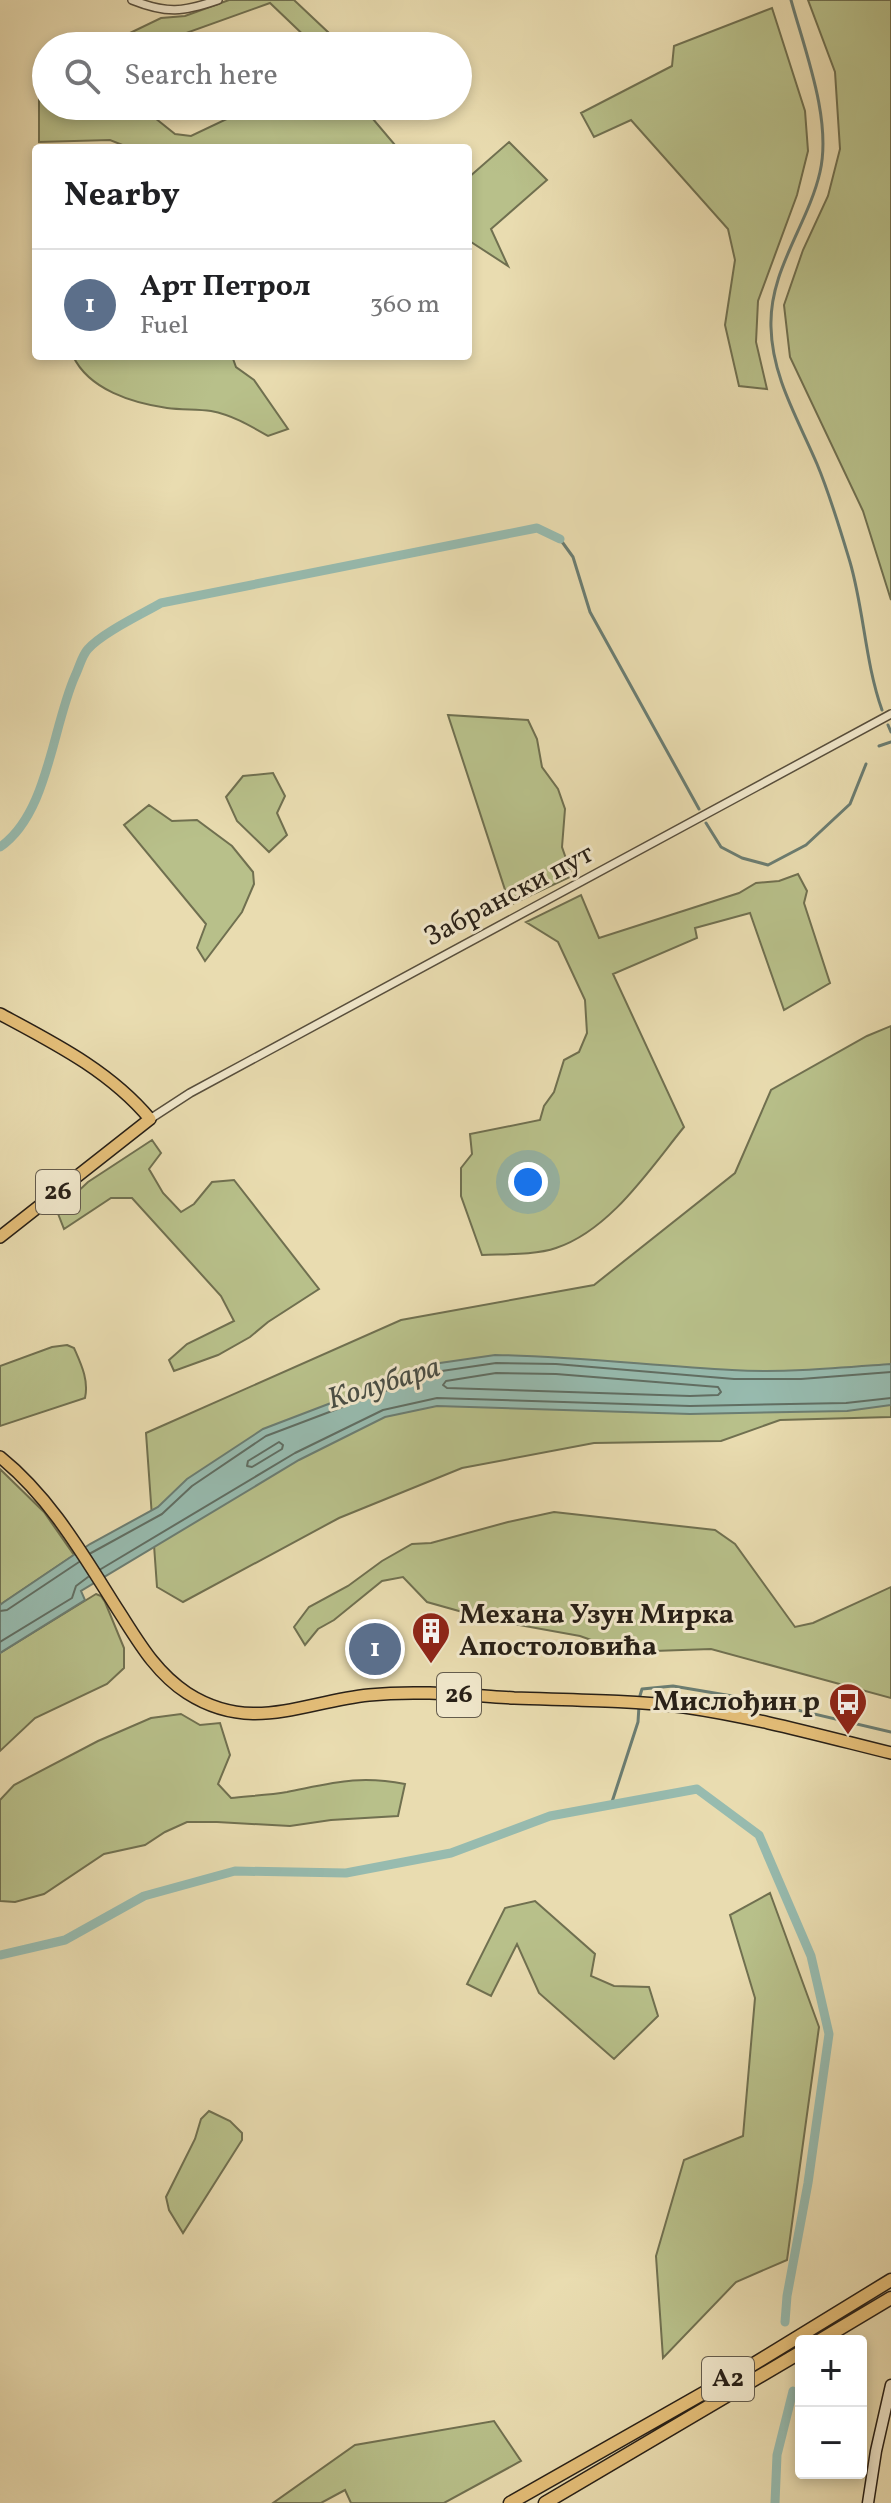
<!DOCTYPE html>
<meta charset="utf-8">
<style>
:root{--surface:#fff;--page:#f6f6f6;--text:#202124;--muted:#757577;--line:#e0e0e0;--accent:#8f2418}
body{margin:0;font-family:Vollkorn,serif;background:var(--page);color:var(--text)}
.controls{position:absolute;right:24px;bottom:24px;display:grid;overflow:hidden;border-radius:8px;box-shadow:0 4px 12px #0003}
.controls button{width:72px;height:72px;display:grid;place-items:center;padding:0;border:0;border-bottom:2px solid var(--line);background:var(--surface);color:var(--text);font:40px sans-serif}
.you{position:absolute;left:528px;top:1182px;width:28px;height:28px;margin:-20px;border:6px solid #fff;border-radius:50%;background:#1a73e8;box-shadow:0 0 0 12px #1a73e833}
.badge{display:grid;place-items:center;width:52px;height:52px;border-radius:50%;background:var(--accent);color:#fff;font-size:26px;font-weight:700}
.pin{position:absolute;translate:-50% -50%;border:4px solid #fff;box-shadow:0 2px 8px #0006}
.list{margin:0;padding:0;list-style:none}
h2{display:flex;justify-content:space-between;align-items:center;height:104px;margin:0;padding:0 32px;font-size:34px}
h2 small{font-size:26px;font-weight:400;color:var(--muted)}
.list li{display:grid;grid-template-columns:52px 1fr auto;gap:24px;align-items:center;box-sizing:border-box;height:112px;padding:0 32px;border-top:2px solid var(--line)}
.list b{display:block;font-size:30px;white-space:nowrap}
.list p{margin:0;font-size:26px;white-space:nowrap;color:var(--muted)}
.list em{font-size:26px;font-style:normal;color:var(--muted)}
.icon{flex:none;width:44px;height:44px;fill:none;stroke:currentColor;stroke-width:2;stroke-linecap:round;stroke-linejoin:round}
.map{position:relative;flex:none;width:891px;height:2503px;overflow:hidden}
.search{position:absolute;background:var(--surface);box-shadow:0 4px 12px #0003;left:32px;top:32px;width:440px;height:88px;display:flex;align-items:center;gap:20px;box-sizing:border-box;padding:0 28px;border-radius:44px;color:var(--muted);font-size:30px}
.panel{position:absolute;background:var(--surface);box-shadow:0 4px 12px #0003;left:32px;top:144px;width:440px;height:216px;border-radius:8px}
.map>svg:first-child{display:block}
</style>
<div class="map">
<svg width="891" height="2503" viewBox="0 0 891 2503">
<rect width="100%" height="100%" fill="#e9dcb0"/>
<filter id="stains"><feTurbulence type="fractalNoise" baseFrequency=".0025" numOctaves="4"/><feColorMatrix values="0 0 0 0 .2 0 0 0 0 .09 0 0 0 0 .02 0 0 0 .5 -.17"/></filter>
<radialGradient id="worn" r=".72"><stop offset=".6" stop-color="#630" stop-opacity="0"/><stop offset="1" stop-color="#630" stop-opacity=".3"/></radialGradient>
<path fill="#b8c08a" stroke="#707050" stroke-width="2" d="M229,0H294L330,34L338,46H315L270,3L150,46H103L161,18L185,16Z
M808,0H891V600L863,511L790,357L784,305L803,250L828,196L840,149L835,72Z
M772,8L805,111L808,151L797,195L758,301L756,342L767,389L739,386L725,325L735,260L728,229L631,120L594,137L581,113L672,66L674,46Z
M46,89V106H140L175,134L191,136L254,106H356L373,119L395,145L394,148H130L110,140L39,142V96Z
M509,142L547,180L491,229L508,266L468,240V178Z
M73,356H178L182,358L183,356H232L236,367L254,380L288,429L268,436C249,425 232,415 211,411C197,409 182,410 167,408C133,403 89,390 73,356Z
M448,715L528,720L537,739L542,767L558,789L565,809L562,847L572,876L510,905Z
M273,773L285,796L277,813L287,835L269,852L237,821L226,797L243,776Z
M149,805L172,821L197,820L232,846L253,872L254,884L242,912L205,961L197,948L206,924L124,825Z
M798,874L807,891L804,903L830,983L784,1010L750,913L695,928L697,938L613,974L684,1127C649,1170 610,1230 556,1248C536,1255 504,1254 482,1255L461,1196V1168L472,1154L470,1134L540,1120L544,1106L554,1092L564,1060L579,1052L587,1033L585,1000L558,942L526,922L581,895L599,938L739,893L756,883L779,881Z
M891,1026V1417L780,1420L721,1441L594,1443L462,1468L339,1518L183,1602L157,1587L146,1433L401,1320L594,1285L735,1173L771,1090L867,1036Z
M152,1140L161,1153L149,1169L163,1193L181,1212L194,1204L212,1182L234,1180L319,1289L268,1322L250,1337L218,1355L174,1371L169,1360L187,1344L234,1321L221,1296L132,1198H111L64,1229L57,1211L88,1182Z
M67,1345L74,1348C81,1364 89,1380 85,1398L0,1426V1366L52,1347Z
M0,1469L44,1512L74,1555L0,1605Z
M554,1512L715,1530L735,1544L795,1627L813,1623L891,1587V1698L711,1649L625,1652L580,1636L491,1620L427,1602L403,1577L382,1581L334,1620L318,1629L305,1645L294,1627L309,1607L348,1586L382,1561L412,1544L431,1543L508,1522Z
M96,1594L101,1596L105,1602L124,1648V1668L107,1684L35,1718L0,1751V1653Z
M181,1714L200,1725L220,1723L230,1755L218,1784L231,1798C250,1796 269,1795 287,1792C333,1783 358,1775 405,1784L398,1816L331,1820L290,1826L217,1822H187L165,1832L145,1845L104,1854L44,1894L15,1902L0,1901V1800L14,1785L98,1741L151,1718Z
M770,1893L819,2027L787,2260L736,2282L663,2358L656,2256L684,2160L743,2136L755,1998L730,1915Z
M535,1901L595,1954L591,1976L614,1986L649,1987L658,2016L614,2059L539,1993L517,1944L491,1996L467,1984L505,1908Z
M209,2111L230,2121L242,2133V2140L183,2233L169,2210L166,2197L195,2139L201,2119Z
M494,2421L521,2461L444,2503H351L345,2490L321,2503H273L355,2445Z"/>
<path fill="#97bbaf" stroke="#6b7d72" stroke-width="2" d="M495,1355C574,1356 653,1366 732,1370C785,1373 838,1368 891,1364V1405L847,1411L690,1414L437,1406L385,1417L299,1460L81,1591L85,1600L0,1653V1605L4,1602L90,1544L158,1507L187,1479L263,1429L433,1364Z"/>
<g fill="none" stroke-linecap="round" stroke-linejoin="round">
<path stroke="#606e63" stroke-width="2" d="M496,1373L556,1374L718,1387L721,1392L718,1395L690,1396L447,1388L443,1385L446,1381Z
M279,1442L283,1445L282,1449L252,1467L247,1466L248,1461Z
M91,1553L162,1514L192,1486L266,1436L435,1372L496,1363L556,1364L734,1379H801L891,1372
M101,1569L295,1453L383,1410L437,1398L690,1406L846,1403L891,1398
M0,1611L7,1610L79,1562
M0,1642L72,1598L76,1586L88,1577"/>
<path stroke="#6b7d72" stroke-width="3" d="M791,0C805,51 832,120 820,172C808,225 769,270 771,327C772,377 798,419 817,464C830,495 840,529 850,562C864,610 865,662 882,710
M560,539L573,557L590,612L699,809
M888,725L891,732
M879,746L891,742
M706,823L721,847L742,858L768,865L806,845L850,804L866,764
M639,1699L642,1689L673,1686L750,1699L891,1732
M611,1805L638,1722L639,1706"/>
<path stroke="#97bbaf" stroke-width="9" d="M0,847C48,814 52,728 75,676C79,668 82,655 88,649C102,633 142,614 161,603L537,528L560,539
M0,1955L65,1940L144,1896L235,1871L346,1873L451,1853L550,1816L697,1789L759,1835L811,1956L829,2034L808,2183L787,2296L785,2322
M775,2503L777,2455L793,2391"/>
<defs>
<path id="street" d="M132,0C167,14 183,12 218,0
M150,1119L190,1093L891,714"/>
<path id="secondary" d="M868,2503L876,2451L891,2385"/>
<path id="primary" d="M0,1014C54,1043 110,1071 150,1119L0,1237
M0,1457C51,1498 83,1555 118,1610C138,1641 155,1672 187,1693C251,1734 302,1702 369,1695C417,1690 466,1695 514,1698C571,1700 628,1700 684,1707C754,1717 822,1736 891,1753"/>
<path id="highway" d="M819,2341L891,2298
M510,2503L739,2373L891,2280
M545,2503L801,2352"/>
</defs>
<use href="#street" stroke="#584f3d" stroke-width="10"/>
<use href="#secondary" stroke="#282017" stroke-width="13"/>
<use href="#primary" stroke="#282017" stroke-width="14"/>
<use href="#highway" stroke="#282017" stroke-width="15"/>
<use href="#street" stroke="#f1e8cc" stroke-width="7"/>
<use href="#secondary" stroke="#f1e8cc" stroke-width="10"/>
<use href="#primary" stroke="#e4be78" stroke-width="11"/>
<use href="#highway" stroke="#e4be78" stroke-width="12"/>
</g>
<defs>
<symbol id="building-pin" viewBox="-11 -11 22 30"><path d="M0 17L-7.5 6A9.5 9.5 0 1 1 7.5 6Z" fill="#8f2418" stroke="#f1e8cc"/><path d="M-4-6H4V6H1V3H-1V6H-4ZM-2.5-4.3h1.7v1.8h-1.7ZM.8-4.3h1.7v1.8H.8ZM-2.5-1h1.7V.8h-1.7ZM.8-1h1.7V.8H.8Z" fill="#fff"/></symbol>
<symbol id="bus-pin" viewBox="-11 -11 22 30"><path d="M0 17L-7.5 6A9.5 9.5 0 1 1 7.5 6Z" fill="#8f2418" stroke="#f1e8cc"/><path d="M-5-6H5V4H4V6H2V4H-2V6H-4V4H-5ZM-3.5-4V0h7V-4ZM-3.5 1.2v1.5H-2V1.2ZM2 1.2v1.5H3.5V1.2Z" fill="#fff"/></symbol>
</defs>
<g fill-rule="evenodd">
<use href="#building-pin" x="409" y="1609" width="44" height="60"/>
<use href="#bus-pin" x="826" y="1680" width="44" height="60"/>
</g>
<g text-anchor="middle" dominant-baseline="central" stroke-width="6" stroke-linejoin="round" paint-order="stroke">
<g fill="#f1e8cc" stroke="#645c4d" stroke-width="2">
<rect x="36" y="1170" width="44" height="44" rx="6"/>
<rect x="437" y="1673" width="44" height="44" rx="6"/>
<rect x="702" y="2357" width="52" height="44" rx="6"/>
</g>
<g font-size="26" font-weight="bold" fill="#282017">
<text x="58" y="1192">26</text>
<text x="459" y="1695">26</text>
<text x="728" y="2379">A2</text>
</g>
<g font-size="28" fill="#282017" stroke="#f1e8cc">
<text transform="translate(509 896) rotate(-28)">Забрански пут</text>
</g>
<g font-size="28" font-weight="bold" fill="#282017" stroke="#f1e8cc" text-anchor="start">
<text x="459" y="1615">Механа Узун Мирка<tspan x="459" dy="32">Апостоловића</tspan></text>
<text x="820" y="1702" text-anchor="end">Мислођин р</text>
</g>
<g font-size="30" font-style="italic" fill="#494e45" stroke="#f1e8cc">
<text transform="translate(384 1384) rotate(-17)">Колубара</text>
</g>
</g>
<rect width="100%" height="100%" filter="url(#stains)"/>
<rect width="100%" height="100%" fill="url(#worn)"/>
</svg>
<div class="controls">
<button>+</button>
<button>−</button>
</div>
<div class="you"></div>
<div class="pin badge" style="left:375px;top:1649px;background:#5c6f8a">1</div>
<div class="search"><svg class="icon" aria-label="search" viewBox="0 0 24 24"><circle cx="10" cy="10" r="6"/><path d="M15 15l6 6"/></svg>Search here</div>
<section class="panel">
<h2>Nearby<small></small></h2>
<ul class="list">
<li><span class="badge" style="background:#5c6f8a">1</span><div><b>Арт Петрол</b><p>Fuel</p></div><em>360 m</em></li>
</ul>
</section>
</div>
